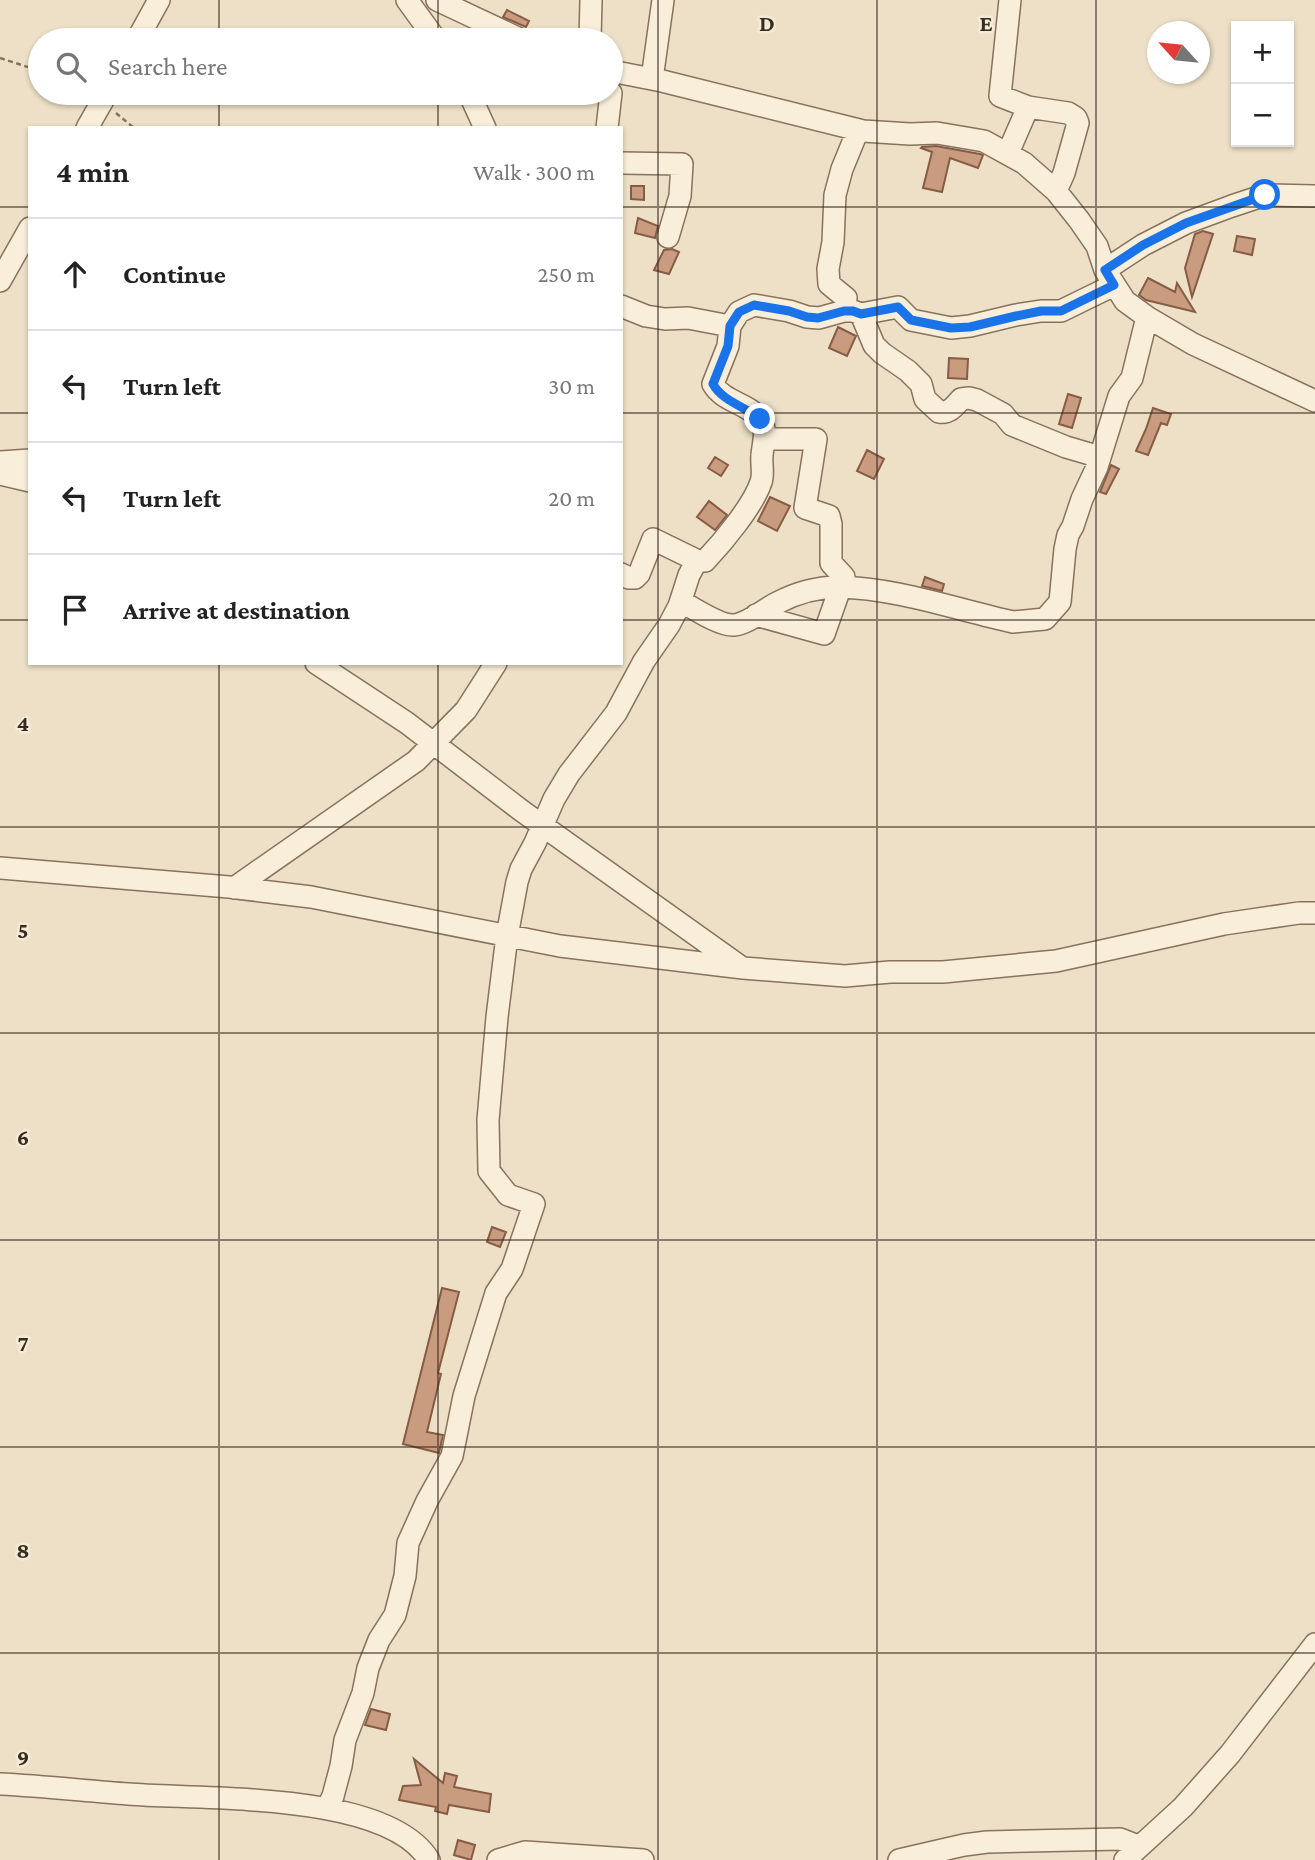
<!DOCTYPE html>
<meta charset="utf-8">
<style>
:root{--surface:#fff;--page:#f2f2f2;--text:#222;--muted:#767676;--line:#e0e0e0}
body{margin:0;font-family:"Crimson Pro",serif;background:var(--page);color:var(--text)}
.controls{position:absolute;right:21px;top:21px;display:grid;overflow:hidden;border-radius:0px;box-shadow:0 2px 5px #0004}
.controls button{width:63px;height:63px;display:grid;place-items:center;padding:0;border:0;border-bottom:2px solid var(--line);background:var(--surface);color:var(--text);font:35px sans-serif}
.compass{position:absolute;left:1147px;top:21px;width:63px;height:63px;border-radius:50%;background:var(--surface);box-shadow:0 2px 5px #0004;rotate:297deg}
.stop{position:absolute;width:21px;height:21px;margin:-16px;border:5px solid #1a73e8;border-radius:50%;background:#fff}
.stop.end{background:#1a73e8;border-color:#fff;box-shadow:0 2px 7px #0008}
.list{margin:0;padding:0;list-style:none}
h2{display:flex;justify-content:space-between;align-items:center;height:91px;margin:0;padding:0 28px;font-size:30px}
h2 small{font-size:23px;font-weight:400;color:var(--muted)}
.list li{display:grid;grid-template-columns:46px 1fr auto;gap:21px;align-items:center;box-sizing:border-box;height:112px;padding:0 28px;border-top:2px solid var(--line)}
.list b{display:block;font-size:26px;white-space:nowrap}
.list em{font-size:23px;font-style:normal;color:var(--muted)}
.icon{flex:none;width:38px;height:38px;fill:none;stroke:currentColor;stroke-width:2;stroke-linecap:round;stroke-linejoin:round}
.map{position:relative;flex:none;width:1315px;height:1860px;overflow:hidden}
.search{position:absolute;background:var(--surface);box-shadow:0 2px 5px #0004;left:28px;top:28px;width:595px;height:77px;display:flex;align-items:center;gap:18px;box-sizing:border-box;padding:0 24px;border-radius:38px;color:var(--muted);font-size:26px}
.panel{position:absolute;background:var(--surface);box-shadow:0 2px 5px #0004;left:28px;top:126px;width:595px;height:539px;border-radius:0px}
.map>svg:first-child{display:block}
</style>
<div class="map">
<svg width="1315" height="1860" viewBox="0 0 1315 1860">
<rect width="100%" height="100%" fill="#ede0c7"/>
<path fill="#c99b7f" stroke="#865c44" stroke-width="2" d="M507,10L529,21L526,27L503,17Z
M936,146L980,154L983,155L978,168L950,158L942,192L923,188L932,152L921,148L922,147Z
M631,186H644V200L631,199Z
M638,218L658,226L655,238L635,233Z
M1203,231L1213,234L1192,297L1185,268L1195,234Z
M1237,236L1255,239L1252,255L1234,251Z
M672,249L679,252L669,274L654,270L664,250Z
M1148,278L1175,292L1177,283L1195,312L1146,300L1139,295Z
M838,327L856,336L847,356L829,348Z
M949,358L968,359L967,379L948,378Z
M1068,394L1081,398L1072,428L1059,424Z
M1153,408L1171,414L1167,425L1161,423L1148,455L1136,451L1146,429Z
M867,450L884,459L874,479L857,471Z
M715,457L728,465L721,476L708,468Z
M1111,465L1119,469L1106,494L1100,492Z
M770,497L790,506L777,531L758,521Z
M709,501L727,515L715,530L697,517Z
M925,577L944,584L942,591L922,586Z
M492,1227L506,1232L500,1247L487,1242Z
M442,1288L459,1292L438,1373L441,1374L427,1432L443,1435L439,1453L403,1444Z
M371,1709L390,1714L386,1730L365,1725Z
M414,1759L443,1783L445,1773L457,1776L454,1787L491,1794L489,1812L449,1805L447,1814L435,1811L436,1807L399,1800L403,1786L421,1785Z
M458,1840L475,1845L471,1860L454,1855Z"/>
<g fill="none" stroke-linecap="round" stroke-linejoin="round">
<defs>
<path id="minor" d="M407,0L436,40
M437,0L522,40
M1010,0L1000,96L1028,107L1068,113L1076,118L1078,123L1064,173L1056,191
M137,40L159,0
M590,40L591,0
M611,71L662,81L863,131L910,134L937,133L984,141L1024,163L1056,191L1079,220L1097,246L1105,270L1125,301L1147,317L1193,344L1315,401
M652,79L663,0
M469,93L485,128
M87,128L107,93
M607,128L611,93
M1008,153L1028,107
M621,163L682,164L680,196L668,237
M1105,270L1143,245L1186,223L1232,206L1265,195L1315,196
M0,281L30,228
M621,306L646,316L665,319L688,318L730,326
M844,311L846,298L829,284L828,269L833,242L835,195L842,169L858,130
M861,314L874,345L882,353L908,371L921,384L925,399L939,412C949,414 955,406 961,399L969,398L977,400L1003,414L1012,425L1066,447L1100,457
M0,462L30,460
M0,474L30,481
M621,574L629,578H635L639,574L653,539L698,561
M681,601C693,608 720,626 734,625C747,624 765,609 777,603C796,593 818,587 839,587C896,588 958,610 1013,622L1045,619L1060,602L1065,549L1068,535L1073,526L1082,499L1097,467L1119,396L1132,378L1147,317
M756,615L824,634L844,577L831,563V524L829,516L805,508L816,439H765
M316,663L407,723L522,811L741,967
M0,868L229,887L311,897L560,946L743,968L845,976L890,972H943L1056,961L1224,924L1299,913H1315
M234,888L416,761L466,710L496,663
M0,1784C43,1786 86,1791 128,1794C202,1800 387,1791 429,1860
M327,1808L333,1796L341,1766L345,1740L363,1693L368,1668L379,1640L395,1615L405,1576L408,1543L427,1501L452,1456L464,1396L496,1293L512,1269L534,1204L508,1195L489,1171L488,1120L497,1017L507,936L517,882L521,869L535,843L554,799L569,774L616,713L644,661L669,625L679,606L689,575L695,564L698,561H705C723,542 753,506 761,482C764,474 761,464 762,455C763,443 768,430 760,419C748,403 723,402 713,384L728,346L730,326L739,312L754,305L789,311L807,317L819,318L844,311H853L861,314L898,307L911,320L951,328L970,326L1016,315L1041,311H1061L1114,285
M498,1860L525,1852L643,1860
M899,1860L964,1845L987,1842L1120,1839L1138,1846
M1125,1860L1183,1807L1230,1754L1315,1644"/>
</defs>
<use href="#minor" stroke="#88725d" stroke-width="24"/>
<path stroke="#88725d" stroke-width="2.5" stroke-dasharray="5 3.5" stroke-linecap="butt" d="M0,58L40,71
M116,113L134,128"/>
<use href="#minor" stroke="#f8eeda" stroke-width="21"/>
</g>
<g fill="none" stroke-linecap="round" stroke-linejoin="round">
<path stroke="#1a73e8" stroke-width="9" d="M760,419C746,407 722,401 713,384L728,346L730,326L739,312L754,305L789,311L807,317L818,318L844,311H853L861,314L898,307L911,320L951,328L970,327L1016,316L1041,311H1061L1114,285L1105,270L1143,245L1186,223L1265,195"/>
</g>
<path fill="none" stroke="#392b20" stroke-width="2" stroke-opacity="0.55" d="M219,0V40M438,0V40M658,0V1860M877,0V1860M1096,0V1860M219,93V128M438,93V128M0,207H30M621,207H1315M0,413H30M621,413H1315M0,620H30M621,620H1315M219,663V1860M438,663V1860M0,827H1315M0,1033H1315M0,1240H1315M0,1447H1315M0,1653H1315"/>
<g font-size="23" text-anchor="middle" font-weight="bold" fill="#392b20" stroke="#f4ebd7" stroke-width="5" stroke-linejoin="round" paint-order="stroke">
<text x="767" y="31">D</text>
<text x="986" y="31">E</text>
<text x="23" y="731">4</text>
<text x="23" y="938">5</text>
<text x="23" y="1145">6</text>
<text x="23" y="1351">7</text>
<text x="23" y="1558">8</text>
<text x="23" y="1765">9</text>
</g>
</svg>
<div class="controls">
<button>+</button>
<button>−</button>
</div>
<svg class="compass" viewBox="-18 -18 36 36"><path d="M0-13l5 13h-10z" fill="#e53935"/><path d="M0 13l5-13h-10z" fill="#767676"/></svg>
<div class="stop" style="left:1265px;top:195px"></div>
<div class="stop end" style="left:760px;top:419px"></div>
<div class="search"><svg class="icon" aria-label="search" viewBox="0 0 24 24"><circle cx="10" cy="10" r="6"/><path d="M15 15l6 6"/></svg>Search here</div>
<section class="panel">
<h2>4 min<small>Walk · 300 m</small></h2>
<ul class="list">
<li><svg class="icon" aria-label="ahead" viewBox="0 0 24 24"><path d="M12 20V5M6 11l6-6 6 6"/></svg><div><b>Continue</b></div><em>250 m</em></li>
<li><svg class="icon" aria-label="left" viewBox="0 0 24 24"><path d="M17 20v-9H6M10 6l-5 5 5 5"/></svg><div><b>Turn left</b></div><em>30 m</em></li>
<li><svg class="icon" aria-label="left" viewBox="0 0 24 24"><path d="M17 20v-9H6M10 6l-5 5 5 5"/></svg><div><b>Turn left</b></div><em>20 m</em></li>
<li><svg class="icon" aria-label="arrive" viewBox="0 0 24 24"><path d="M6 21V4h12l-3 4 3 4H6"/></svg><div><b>Arrive at destination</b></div></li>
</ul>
</section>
</div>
